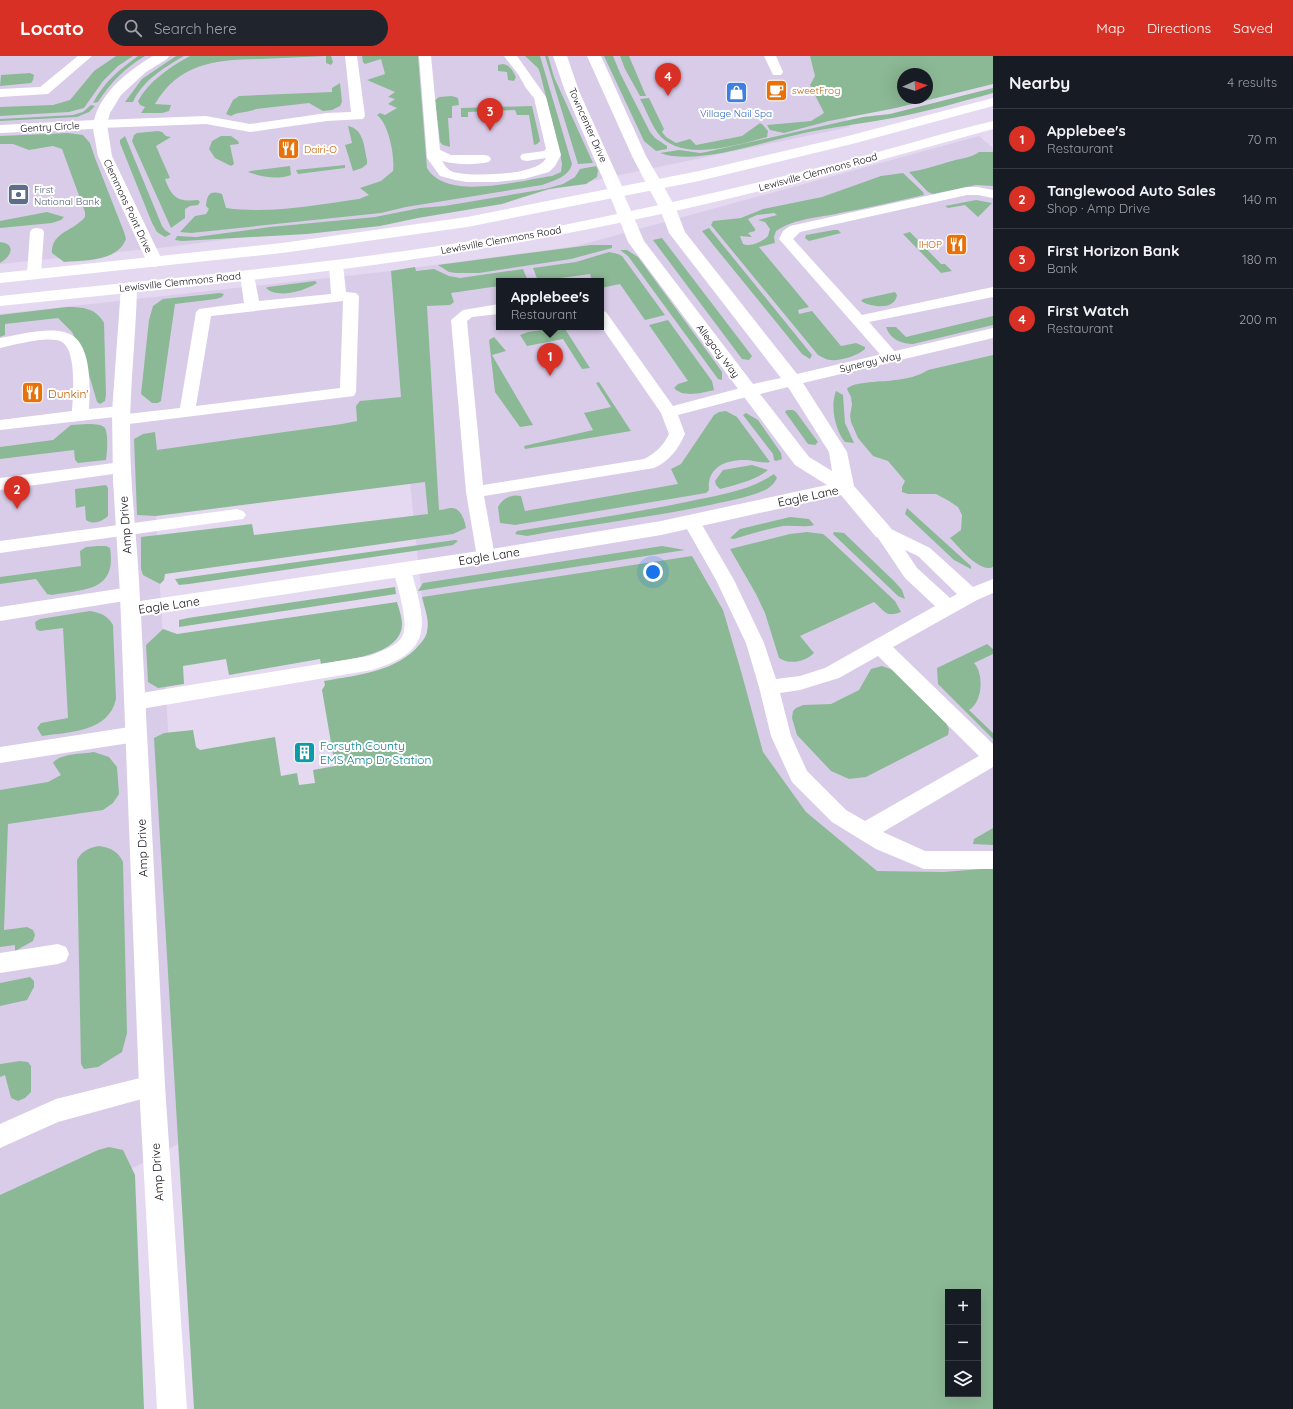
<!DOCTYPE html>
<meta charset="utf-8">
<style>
:root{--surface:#171b24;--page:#20242c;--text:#f1f3f6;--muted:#9ea1a6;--line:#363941;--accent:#d93025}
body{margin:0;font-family:Quicksand,sans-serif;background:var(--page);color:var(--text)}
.controls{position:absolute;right:12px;bottom:12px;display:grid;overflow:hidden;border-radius:0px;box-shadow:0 4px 16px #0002}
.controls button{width:36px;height:36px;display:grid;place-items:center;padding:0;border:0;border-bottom:1px solid var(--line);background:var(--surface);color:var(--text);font:20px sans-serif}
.compass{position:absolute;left:897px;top:12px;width:36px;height:36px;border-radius:50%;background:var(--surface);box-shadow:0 4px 16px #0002;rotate:87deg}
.you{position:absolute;left:653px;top:516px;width:14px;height:14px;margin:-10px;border:3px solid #fff;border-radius:50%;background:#1a73e8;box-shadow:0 0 0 6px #1a73e833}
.badge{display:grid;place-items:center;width:26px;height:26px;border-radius:50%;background:var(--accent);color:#fff;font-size:13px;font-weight:700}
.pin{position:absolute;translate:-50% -33px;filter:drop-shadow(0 1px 2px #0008)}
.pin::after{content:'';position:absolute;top:21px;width:14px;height:12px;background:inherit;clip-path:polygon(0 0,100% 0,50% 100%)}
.popup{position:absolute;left:496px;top:222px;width:108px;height:52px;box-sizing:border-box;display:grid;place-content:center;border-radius:0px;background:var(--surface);filter:drop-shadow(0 1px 3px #0005);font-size:13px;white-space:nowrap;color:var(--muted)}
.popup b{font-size:15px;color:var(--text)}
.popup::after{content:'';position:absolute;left:50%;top:100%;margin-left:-8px;border:8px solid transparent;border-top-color:var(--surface)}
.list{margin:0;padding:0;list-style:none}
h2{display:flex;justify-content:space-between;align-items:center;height:52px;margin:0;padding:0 16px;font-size:17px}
h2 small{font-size:13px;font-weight:400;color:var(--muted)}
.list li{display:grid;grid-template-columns:26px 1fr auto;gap:12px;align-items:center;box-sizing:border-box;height:60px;padding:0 16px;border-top:1px solid var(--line)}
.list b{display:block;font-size:15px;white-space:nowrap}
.list p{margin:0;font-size:13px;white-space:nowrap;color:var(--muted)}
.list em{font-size:13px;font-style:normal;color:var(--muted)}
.icon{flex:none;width:22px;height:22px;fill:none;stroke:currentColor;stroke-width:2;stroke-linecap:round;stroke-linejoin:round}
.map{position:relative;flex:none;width:993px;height:1353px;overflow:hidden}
header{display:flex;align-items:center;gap:24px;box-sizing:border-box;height:56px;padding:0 20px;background:var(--accent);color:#fff}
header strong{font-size:19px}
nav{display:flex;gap:22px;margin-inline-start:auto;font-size:14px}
.search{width:280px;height:36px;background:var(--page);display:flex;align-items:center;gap:10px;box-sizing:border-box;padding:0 14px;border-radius:22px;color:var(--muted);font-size:15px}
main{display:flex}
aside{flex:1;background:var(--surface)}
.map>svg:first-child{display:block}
</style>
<header>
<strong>Locato</strong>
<div class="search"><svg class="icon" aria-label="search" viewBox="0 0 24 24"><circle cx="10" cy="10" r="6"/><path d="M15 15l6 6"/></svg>Search here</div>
<nav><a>Map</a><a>Directions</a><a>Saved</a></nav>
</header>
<main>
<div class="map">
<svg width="993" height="1353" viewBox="0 0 993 1353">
<rect width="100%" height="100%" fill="#e4d9f0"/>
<path fill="#d9cce9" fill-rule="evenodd" d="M0,0H817L850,71L456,153L168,191L0,208Z
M979,80L993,92V833L865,838L771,732L680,517L422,541L404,370L156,460L191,1081L0,1183V258L382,216L577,190ZM499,225H601V271H499Z"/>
<path fill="#8cb995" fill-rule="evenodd" d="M116,0H133L118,10L103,25L84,52L69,56L0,60V51L53,49L70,44L94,15Z
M138,0H145C125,12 111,26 98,46L93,47C104,26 120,13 138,0Z
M176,0H184C165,11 142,25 133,46H125L142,23Z
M190,0H331L333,6L331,9L326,7V0C304,1 283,2 261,3C217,4 180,6 155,48L171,49L169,55L162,57H141L145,51L140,49L138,45C149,25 170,11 190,0Z
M362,0H418L427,112C447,146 521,124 552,120L561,116L562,108L560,97L540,17L538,12L525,0H540L572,108C569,121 553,125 542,129L406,151L381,157L191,177L180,176L195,160L206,158L209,153L206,150C207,138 210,134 222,138L226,152C270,158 315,149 359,143L369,139L360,132L381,125L393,115C395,101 389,68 377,59L380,57L385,59L397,52L388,48L395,43L388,41L395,36L367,24L385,18L381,3L365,8L363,6Z
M545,0H548L554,21L593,107L578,108Z
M604,0H613L620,17L650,76L655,82L667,90V93L656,95L644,85Z
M620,0H629L646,40H640L625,13Z
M810,0H993V28L896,52L829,65L784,77L770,74L767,69L811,65L824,57L810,29L815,20ZM903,18H927V42H903Z
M503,8C510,9 513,15 516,21L514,25L508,24L507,16L498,15V9Z
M30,17L34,19L33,24L31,27L0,30L1,19Z
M340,27L342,46L340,50L332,54L323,55L309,47L256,53C248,57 239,55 231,60L226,58L233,44L239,40L332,36V32Z
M993,32V37C960,46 926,56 893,62C862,68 830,71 800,78C762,86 696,110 660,97L679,94L700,97L706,96L863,61L890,58Z
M452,40L458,42L459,49L452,50V62H448L450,91L443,89L440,86L435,44L439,41Z
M649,42L664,73L662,76L666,81L676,87L690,83L696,89L742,80L760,67L763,69L768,75L767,81C737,89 679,108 657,76C650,66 646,53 640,43Z
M91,49L95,50L89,56L77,61L0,65V63L73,59L83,56Z
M532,50L540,85L537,88L534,89L529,59H517L515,54L468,56V61H461V52Z
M348,70C364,73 364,91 367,104V108L362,112L353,115L345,89L352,87Z
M158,75L162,76L166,80L171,81L156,90L170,122L165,123C172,142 178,146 198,144L200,146L198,149L190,150L185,153V162L171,172L132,85L134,79L137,77Z
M68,77L83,79L90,87L95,102L124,176L126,183C117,206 86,204 64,206L52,197C51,176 74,175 85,161V156L62,93L53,90L29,94L13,88H0V80Z
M125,80L162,170L165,174L171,178L165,181L157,176L152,167L120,87V84Z
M221,80H231L238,85L239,88L230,89L234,108L231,110L215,102L209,93L212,85Z
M979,96H993V130L976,129L933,138L928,136L909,116C924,114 937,109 952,105C961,102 971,102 979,96Z
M345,109V112L298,118L296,114Z
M290,110L291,119C277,124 262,121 248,116L251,115Z
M596,110L598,114L597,121L586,128L549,133L502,148L418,162L380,170L307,178L182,185L175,184L177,180L196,181L270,171L375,161L420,152L444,150L545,133L563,128L575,121L580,113Z
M903,117L923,136L924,139C896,145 868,152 840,157C818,162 795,162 776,175L774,181L775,187L759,191L809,251L798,254L799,258L812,255L841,290L856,287L865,291V293C857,300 841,305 830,304C827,304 822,301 818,299L711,169L713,165L741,162L763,153L822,141L881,120ZM774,157L777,159L758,164L765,166L770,173L768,180C762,186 751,191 743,188L740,180L752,181L748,177L755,175V173L748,163L757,159Z
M976,144L992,147L978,161L965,149L948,152L945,150Z
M47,156L64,161L61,164L52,167L0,172V165Z
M709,172L812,299L810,303L802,298L702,175Z
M834,174H838L841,177L809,185L805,182L806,179Z
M910,176L941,208H945L952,215L941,217L903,178Z
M662,182L752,300L749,304L742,303L653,184Z
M0,186C17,188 11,201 0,207Z
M591,189H612V192L571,203L479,217H456L449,216L438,209Z
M620,194H627L638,201L715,306L722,316V324L718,323L628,200Z
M609,196L618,198L622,200L665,259L645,264L620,228L601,232V225H592L590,218L538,225L533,212L576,206Z
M415,211L416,215L434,213L449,220L460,222L523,213L528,225H499V230L451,237L454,246L450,249L427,250L439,454C443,454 448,452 452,452C461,452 465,465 466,472L453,478L165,518L164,524L160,528L143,519L141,513V481L252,468L254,479L428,458L425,426L156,460L137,459L134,383L143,378L155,376L157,394L342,368L357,365L356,350L360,345L401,341L391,215Z
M315,225L317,227C305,235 277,243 266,232L268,231Z
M895,236L897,239C895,255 870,251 861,245L863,243Z
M220,237L224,238L222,241L216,243L175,248L161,345L158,347H152L141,338L149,264L153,250L163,243Z
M67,251C83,251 96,252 104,267L106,338L105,345L100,348L97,346L83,298L72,276L58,262L5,268V279L0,281V259Z
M993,260V269L913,288C901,288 890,283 886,271H896L906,281Z
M668,264L712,325L714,334C702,337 683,342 674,332L678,328L688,325L649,269Z
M563,271L565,273L590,312L582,313L563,283L527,290L520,279L528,276Z
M494,281L506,295L492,299L533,369L520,371L495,336L489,284Z
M993,299V511C979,517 959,491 950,482L961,474L962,459L958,451L949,445L936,438H908L902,436V431L905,425L888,405L873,400L858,382L851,366L850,360L852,349L851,341L847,333C853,325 885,326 895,324C906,323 919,320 928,314Z
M599,326L631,375L525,393L524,390L593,374L584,357L611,351L596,327Z
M836,335L843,339L845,367L854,387L845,386C835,374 830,350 836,335Z
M787,354H793L796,356L818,386L815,389L808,388L785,356Z
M726,355L737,361L770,406C762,408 753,404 745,404C724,404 707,412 709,434L706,437L515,469L500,467L498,451C503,442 511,438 521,440L525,455L678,428L671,413L681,408L714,359L719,356Z
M746,357L758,364L781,397L782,403L776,405L774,404L773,398L743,359Z
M88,368C93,368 100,368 104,371C109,376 107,397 106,404L78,407L75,404L74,394L0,403V391L53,384L71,369Z
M752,409L768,414C754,425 737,428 720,433L716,429L715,425L723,414Z
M774,418L777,422C775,426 772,430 767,433C749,442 725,445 705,450C646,462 586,469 527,480L515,478L517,475C575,466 633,457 691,445C719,439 749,435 774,418Z
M106,429L108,432V460C101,466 94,469 86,464L85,450L76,452L75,433Z
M907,452L971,510V513L954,504L905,458Z
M790,461L809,463L814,469C804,472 793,469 783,470C766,473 750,478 734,483L730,482L740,473Z
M807,476L823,478L829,483L895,545L901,556C885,562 885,555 874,546L800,580L814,597C805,606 790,609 779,602L765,557L756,538L730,493L790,478Z
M834,476L844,477L895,526L902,534L905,543L898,540L833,478Z
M455,484L458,485L453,489L441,491L189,528L179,529L175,523Z
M98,490H106L110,492C117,536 84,533 52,539L47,538L36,523L0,528V521L81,510L80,495L86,491Z
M662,490L685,494L418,535L423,527Z
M692,500L723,554L741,615L763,696L806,756L877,815L944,816L993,812V1353H194L154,682L164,677L193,674L196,691L200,694L275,681L281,720L297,717L299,729L315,727L313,714L335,710L322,634L325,629L324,625C357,619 397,616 420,588C423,585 427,579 427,575C430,564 424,551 422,541ZM948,1236H978V1338H948Z
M395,531L396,538L179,571V564L188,562Z
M397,546C399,553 402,561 402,568C402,600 343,604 321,608L320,603L229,619L226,603L183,610L184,628L158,632L148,626L146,589L163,573L177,578Z
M90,555C101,557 107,559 113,569L116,643C109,676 69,676 42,680L37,672L41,667L68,662L63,572L40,575L36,573L35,566L40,563Z
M987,588L993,593V598L974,607C984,617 983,646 969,654L993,677V683L938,628L937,612Z
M882,610L893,614L946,667L949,673L948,679L866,721L849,723L831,715L797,679L792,662L793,655L796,652L803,649L831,648L859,634L871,613Z
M94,696L109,701L117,711L119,738L113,747L103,754L8,768L4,874L27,871L33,874L35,879L33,885L15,895V889L0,891V734L48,726L61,719L53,707C60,697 83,698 94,696Z
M993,772V789L973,788L974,783Z
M99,790C111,792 118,795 123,806L127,977L122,996L98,1011L84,1013L81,1008L77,804C82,795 88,792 99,790Z
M30,921L34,925V931L27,944L0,950V927Z
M20,1005L28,1006L31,1010V1036L25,1042L18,1045L11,1042L5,1019L0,1021V1008Z
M109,1091L123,1094L135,1119L144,1353H0V1139L98,1094Z"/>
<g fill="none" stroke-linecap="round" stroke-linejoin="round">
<path fill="#fff" fill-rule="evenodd" d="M78,0H92L48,38L0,41V33L40,31Z
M345,0H357L365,60L363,63L327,65L250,76L206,68L100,72L95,71L93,68L95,65L100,64L206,60L250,68L327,57L351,56Z
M419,0H431L440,94L451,99H484L489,100L491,103L489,106C474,109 457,109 442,105C445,110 448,114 453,116C471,121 538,120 546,102L527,105L522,104L520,101L522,98L544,95L546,93L534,42L526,32L518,18L504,0H517L546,41L561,99L555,110L549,116L524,123L496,126H467L455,124L440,120L427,102Z
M764,0H776L783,16L781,19H773Z
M967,131H978L993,134V142L978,139H967L800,176L793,183L862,259L993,231V241L869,266L897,298L899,301L897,304L891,306L885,304L779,183L783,175L790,170Z
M37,172L42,173L44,176L41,218L39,221L34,222L29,221L27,218L30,176L32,173Z
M336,205L341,206L343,209L346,236L356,237L359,240L356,336L354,340L121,369L115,368L113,364L115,361L0,374V364L72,355C73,340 77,295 62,286C50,279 14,289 0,292V282C19,279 56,268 73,280C92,293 90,334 89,353L121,350L127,351L129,355L127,358L180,352L196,256L199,253L244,247L240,219L242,216L247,215L252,216L254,219L259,245L331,238L329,209L331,206ZM343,245L340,332L196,350L211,260Z
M499,248V258L472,261L467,265L483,429L644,403C656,397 663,390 669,378L661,357L601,270V254L606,256L673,350L748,330L754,331L756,335L754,339L678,359L685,378C678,393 670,405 654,412L484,440L495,501L492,506L486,507L480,506L477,501L466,436L451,264L463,254Z
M121,406L127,408L130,412L127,416L0,434V422Z
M237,453L243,455L246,459L243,463L0,497V485Z
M692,460L698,462L734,524L764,587L776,623L800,620L825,612L935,550L905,522L874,476L877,472L883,470L889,472L930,492L973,531L993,523V537L977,544L893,591L993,688V711L883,776L925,795H993V813H924L876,793L832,766L792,726L771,680L759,631L746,587L716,524L683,466L686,462ZM905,494L918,500L957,538L950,542L917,512ZM878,600L979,700L865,765L846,754L807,715L791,680L780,637L800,634L839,622Z
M402,508L408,509L411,514C426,568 435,595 372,614L135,654L128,651L125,646L128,641L135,638L369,600C379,596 396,591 402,581C410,568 397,529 393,514L396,509Z
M130,531L137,533L139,538L137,543L0,565V551Z
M136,670L143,672L146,678L143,684L136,686L0,707V691Z
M58,888L66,891L69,898L66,905L58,908L0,917V897Z
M152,1019L160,1022L164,1030L160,1038L58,1066L0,1092V1068L56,1043Z"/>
<path fill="#fff" fill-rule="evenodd" d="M153,0H169L167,3L146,16L121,39L110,57L107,68L112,100L163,206L161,209L155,211L149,209L147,206L98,100L93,73L0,77V69L94,64C102,35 128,15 153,0Z
M655,124L660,126L663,129L676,153L685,176L797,318L993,272V282L803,327L847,396L854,430L890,471L893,476L890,481L883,483L876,481L841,439L661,479L486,508L141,560L165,1030L187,1353H157L139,1030L120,538L113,424L112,356L121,231L123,228L129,226L135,228L137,231C136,280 130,328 130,377C130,434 138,489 140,545L486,494L661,465L827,429L795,409L628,186L609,137L612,134L617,132L622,134L644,185L753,328L781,322L669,177L660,153L647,129L650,126ZM788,331L829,396L832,415L809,401L760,338Z"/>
<path fill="#fff" fill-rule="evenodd" d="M553,0H567L579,35L625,137L622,140L617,142L612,140L609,137L565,35Z
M587,0H601L646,100L663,129L660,132L655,134L650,132L647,129L632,100Z"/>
<path fill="#fff" fill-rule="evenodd" d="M993,42V50L852,88L699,125L467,171L282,197L0,227V217L282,187L467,161L699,115L844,81Z
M993,65V73C823,121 653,165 479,193C320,220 160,233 0,250V240C185,220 371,205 554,171C650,152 746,130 841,106C892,93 942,77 993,65Z"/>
</g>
<defs>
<symbol id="cafe-square" viewBox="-11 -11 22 22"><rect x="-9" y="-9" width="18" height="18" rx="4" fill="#e8710a" stroke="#fff"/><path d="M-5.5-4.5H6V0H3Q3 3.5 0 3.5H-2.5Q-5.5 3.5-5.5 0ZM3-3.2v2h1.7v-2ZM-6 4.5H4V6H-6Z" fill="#fff"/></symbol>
<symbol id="shop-square" viewBox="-11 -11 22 22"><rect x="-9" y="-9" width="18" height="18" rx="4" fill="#3f7fe0" stroke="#fff"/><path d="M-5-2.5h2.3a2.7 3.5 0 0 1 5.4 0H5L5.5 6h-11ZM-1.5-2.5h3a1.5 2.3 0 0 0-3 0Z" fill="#fff"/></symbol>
<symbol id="restaurant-square" viewBox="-11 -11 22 22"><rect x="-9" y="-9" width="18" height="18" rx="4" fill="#e8710a" stroke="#fff"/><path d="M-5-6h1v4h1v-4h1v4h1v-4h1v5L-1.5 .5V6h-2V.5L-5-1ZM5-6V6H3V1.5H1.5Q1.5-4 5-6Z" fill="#fff"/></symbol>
<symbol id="bank-square" viewBox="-11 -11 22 22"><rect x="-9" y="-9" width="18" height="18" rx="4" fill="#5c6f8a" stroke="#fff"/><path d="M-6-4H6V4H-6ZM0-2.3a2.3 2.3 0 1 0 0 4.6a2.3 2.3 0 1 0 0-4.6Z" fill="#fff"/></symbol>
<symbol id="building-square" viewBox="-11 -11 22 22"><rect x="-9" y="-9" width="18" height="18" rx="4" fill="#0f9aa8" stroke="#fff"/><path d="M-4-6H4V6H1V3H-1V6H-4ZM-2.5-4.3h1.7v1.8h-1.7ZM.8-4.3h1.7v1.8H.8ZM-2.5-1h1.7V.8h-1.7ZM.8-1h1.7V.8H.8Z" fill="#fff"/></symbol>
</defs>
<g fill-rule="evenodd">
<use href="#cafe-square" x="764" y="22" width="25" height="25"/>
<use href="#shop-square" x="724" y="24" width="25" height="25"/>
<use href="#restaurant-square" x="276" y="80" width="25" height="25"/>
<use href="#bank-square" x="6" y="126" width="25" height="25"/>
<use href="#restaurant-square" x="944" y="176" width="25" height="25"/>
<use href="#restaurant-square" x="20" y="324" width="25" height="25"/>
<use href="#building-square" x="292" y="684" width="25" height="25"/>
</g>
<g text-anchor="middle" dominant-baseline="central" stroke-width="4" stroke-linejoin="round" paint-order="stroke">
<g font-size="10" fill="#c56008" stroke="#fff" text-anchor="start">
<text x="792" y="34">sweetFrog</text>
<text x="304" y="93">Dairi-O</text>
<text x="942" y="188" text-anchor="end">IHOP</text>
</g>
<g font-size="10" fill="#366cbe" stroke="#fff">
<text x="736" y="57">Village Nail Spa</text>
</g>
<g font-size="10" fill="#110d15" stroke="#fff">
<text transform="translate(588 69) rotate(66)">Towncenter Drive</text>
<text transform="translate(50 71) rotate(-3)">Gentry Circle</text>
<text transform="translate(818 116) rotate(-15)">Lewisville Clemmons Road</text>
<text transform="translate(128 150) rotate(65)">Clemmons Point Drive</text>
<text transform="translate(501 184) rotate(-10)">Lewisville Clemmons Road</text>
<text transform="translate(180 226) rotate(-6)">Lewisville Clemmons Road</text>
<text transform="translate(718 295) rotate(53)">Allegacy Way</text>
<text transform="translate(870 306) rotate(-13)">Synergy Way</text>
</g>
<g font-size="10" fill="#4e5e75" stroke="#fff" text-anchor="start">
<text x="34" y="133">First<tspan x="34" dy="12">National Bank</tspan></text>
</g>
<g font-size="12" fill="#c56008" stroke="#fff" text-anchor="start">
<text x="48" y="337">Dunkin'</text>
</g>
<g font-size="12" fill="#110d15" stroke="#fff">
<text transform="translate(808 440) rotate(-12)">Eagle Lane</text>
<text transform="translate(125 469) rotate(-94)">Amp Drive</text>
<text transform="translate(489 500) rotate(-9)">Eagle Lane</text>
<text transform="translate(169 549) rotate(-8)">Eagle Lane</text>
<text transform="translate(142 792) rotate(-92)">Amp Drive</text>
<text transform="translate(157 1116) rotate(-94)">Amp Drive</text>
</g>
<g font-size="12" fill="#0d838f" stroke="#fff" text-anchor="start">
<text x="320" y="689">Forsyth County<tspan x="320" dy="14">EMS Amp Dr Station</tspan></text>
</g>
</g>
</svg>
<div class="controls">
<button>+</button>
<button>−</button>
<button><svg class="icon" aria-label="layers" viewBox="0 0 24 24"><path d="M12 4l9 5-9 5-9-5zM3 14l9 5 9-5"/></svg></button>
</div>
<svg class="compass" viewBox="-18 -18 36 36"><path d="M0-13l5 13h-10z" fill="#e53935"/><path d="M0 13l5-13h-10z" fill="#9ea1a6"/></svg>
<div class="you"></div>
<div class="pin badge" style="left:550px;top:320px">1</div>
<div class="popup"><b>Applebee's</b>Restaurant</div>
<div class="pin badge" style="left:17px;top:453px">2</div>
<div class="pin badge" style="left:490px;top:75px">3</div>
<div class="pin badge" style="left:668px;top:40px">4</div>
</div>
<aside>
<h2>Nearby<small>4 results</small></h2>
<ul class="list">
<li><span class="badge">1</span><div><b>Applebee's</b><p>Restaurant</p></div><em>70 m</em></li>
<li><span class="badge">2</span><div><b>Tanglewood Auto Sales</b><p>Shop · Amp Drive</p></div><em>140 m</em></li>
<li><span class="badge">3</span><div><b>First Horizon Bank</b><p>Bank</p></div><em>180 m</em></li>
<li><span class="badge">4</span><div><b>First Watch</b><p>Restaurant</p></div><em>200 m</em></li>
</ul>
</aside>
</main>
